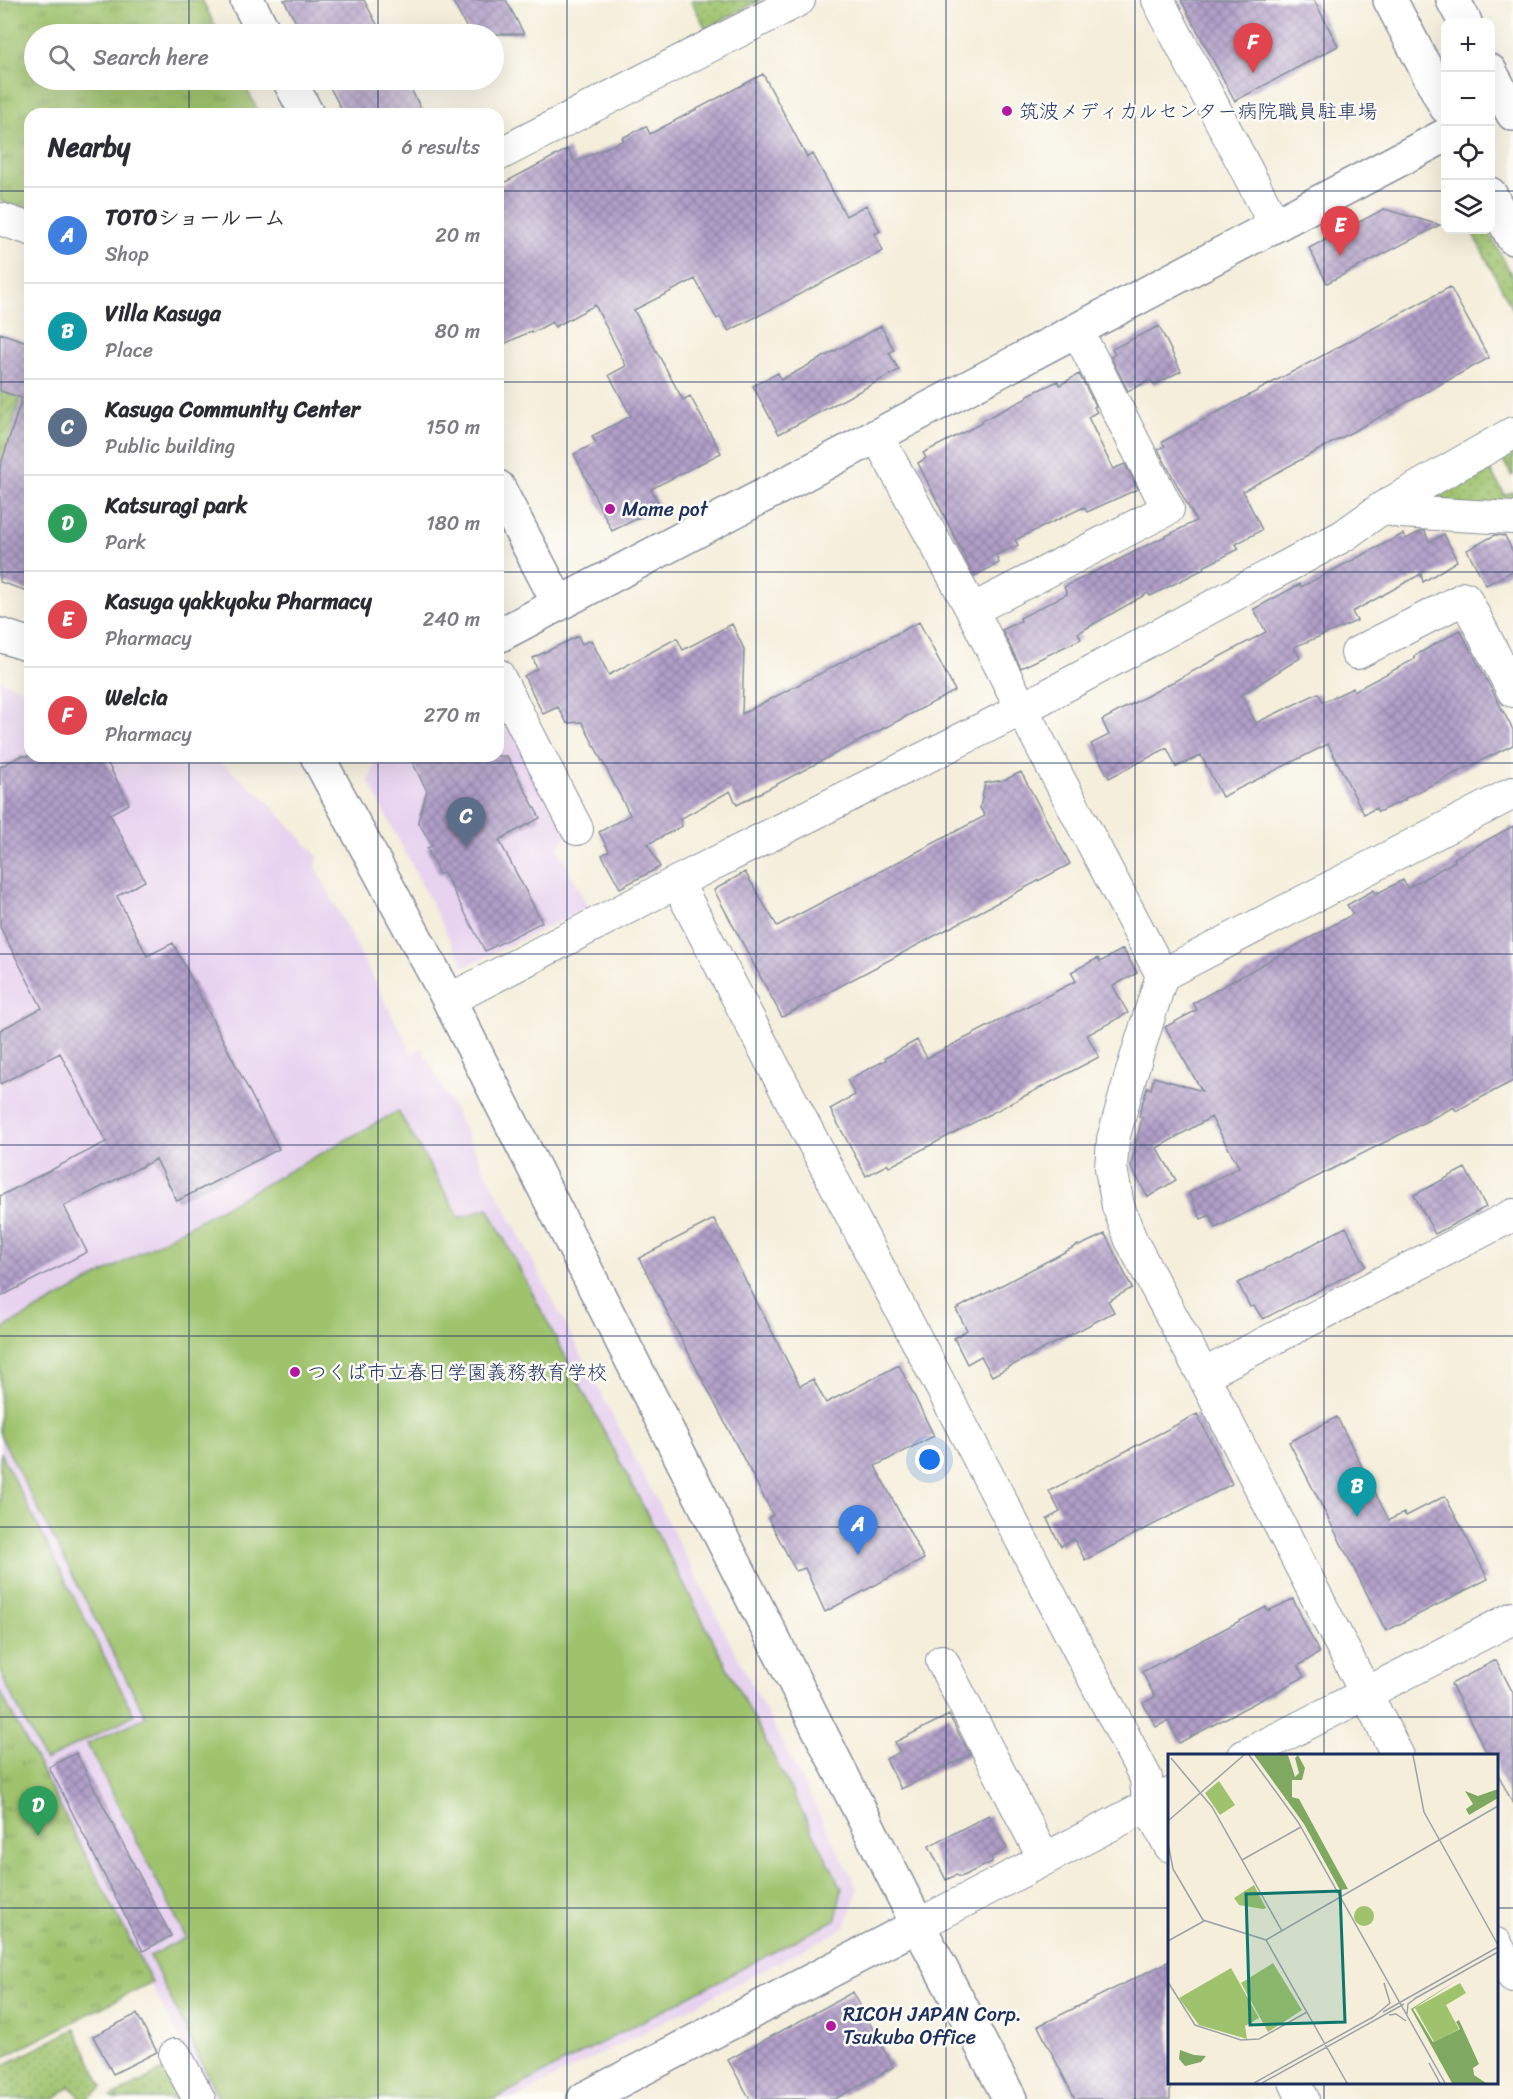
<!DOCTYPE html>
<meta charset="utf-8">
<style>
:root{--surface:#fff;--page:#f2f2f3;--text:#2b2b33;--muted:#7c7c81;--line:#e1e1e2;--accent:#b5179e}
body{margin:0;font-family:Sriracha,"Klee One",sans-serif;background:var(--page);color:var(--text)}
.controls{position:absolute;right:18px;top:18px;display:grid;overflow:hidden;border-radius:12px;box-shadow:0 6px 24px #0002}
.controls button{width:54px;height:54px;display:grid;place-items:center;padding:0;border:0;border-bottom:2px solid var(--line);background:var(--surface);color:var(--text);font:30px sans-serif}
.you{position:absolute;left:930px;top:1460px;width:21px;height:21px;margin:-15px;border:4px solid #fff;border-radius:50%;background:#1a73e8;box-shadow:0 0 0 9px #1a73e833}
.badge{display:grid;place-items:center;width:39px;height:39px;border-radius:50%;background:var(--accent);color:#fff;font-size:20px;font-weight:700}
.pin{position:absolute;translate:-50% -50px;filter:drop-shadow(0 2px 3px #0008)}
.pin::after{content:'';position:absolute;top:32px;width:21px;height:18px;background:inherit;clip-path:polygon(0 0,100% 0,50% 100%)}
.list{margin:0;padding:0;list-style:none}
h2{display:flex;justify-content:space-between;align-items:center;height:78px;margin:0;padding:0 24px;font-size:26px}
h2 small{font-size:20px;font-weight:400;color:var(--muted)}
.list li{display:grid;grid-template-columns:39px 1fr auto;gap:18px;align-items:center;box-sizing:border-box;height:96px;padding:0 24px;border-top:2px solid var(--line)}
.list b{display:block;font-size:22px;white-space:nowrap}
.list p{margin:0;font-size:20px;white-space:nowrap;color:var(--muted)}
.list em{font-size:20px;font-style:normal;color:var(--muted)}
.icon{flex:none;width:33px;height:33px;fill:none;stroke:currentColor;stroke-width:2;stroke-linecap:round;stroke-linejoin:round}
.map{position:relative;flex:none;width:1513px;height:2099px;overflow:hidden}
.search{position:absolute;background:var(--surface);box-shadow:0 6px 24px #0002;left:24px;top:24px;width:480px;height:66px;display:flex;align-items:center;gap:15px;box-sizing:border-box;padding:0 21px;border-radius:33px;color:var(--muted);font-size:22px}
.panel{position:absolute;background:var(--surface);box-shadow:0 6px 24px #0002;left:24px;top:108px;width:480px;height:654px;border-radius:18px}
.map>svg:first-child{display:block}
</style>
<div class="map">
<svg width="1513" height="2099" viewBox="0 0 1513 2099">
<defs>
<pattern id="grass-dots" width="8" height="8" patternUnits="userSpaceOnUse" patternTransform="scale(1.5)"><rect width="8" height="8" fill="#9fc36d"/><path d="M2 2h.1M6 6h.1" fill="none" stroke="#819f5d" stroke-width="1.8" stroke-linecap="round"/></pattern>
<pattern id="park-tufts" width="24" height="20" patternUnits="userSpaceOnUse" patternTransform="scale(1.5)"><rect width="24" height="20" fill="#9fc36d"/><path d="M3 7l-1-3M5 7V3M7 7l1-3M15 17l-1-3M17 17v-4M19 17l1-3" fill="none" stroke="#819f5d"/></pattern>
<pattern id="garden-furrows" width="10" height="10" patternUnits="userSpaceOnUse" patternTransform="scale(1.5)"><rect width="10" height="10" fill="#9fc36d"/><path d="M-1 1l2-2M0 10L10 0M9 11l2-2" fill="none" stroke="#819f5d"/></pattern>
<pattern id="building-cross-hatch" width="8" height="8" patternUnits="userSpaceOnUse" patternTransform="scale(1.5)"><rect width="8" height="8" fill="#b19fc8"/><path d="M0 0l8 8M0 8l8-8" fill="none" stroke="#8f82a6"/></pattern>
</defs>
<rect width="100%" height="100%" fill="#fdfcf7"/>
<filter id="ink" filterUnits="userSpaceOnUse"><feTurbulence type="fractalNoise" baseFrequency=".0167" numOctaves="2"/><feDisplacementMap in="SourceGraphic" scale="12" xChannelSelector="R" yChannelSelector="G"/><feConvolveMatrix kernelMatrix="1 2 1 2 8 2 1 2 1" color-interpolation-filters="sRGB"/></filter>
<filter id="wash" filterUnits="userSpaceOnUse"><feTurbulence type="fractalNoise" baseFrequency=".008" numOctaves="4" result="noise"/><feDisplacementMap in="SourceGraphic" scale="24" xChannelSelector="R" yChannelSelector="G"/><feGaussianBlur stdDeviation="1.35" result="paint"/><feColorMatrix in="noise" values="0 0 0 0 0 0 0 0 0 0 0 0 0 0 0 0 0 1.4 0 .05"/><feComposite in="paint" operator="in"/></filter>
<g filter="url(#wash)">
<rect width="100%" height="100%" fill="#f4eeda"/>
<path fill="#e7d2ef" d="M0,681L30,691V756H207L225,766L270,804L318,857L316,868L412,1053L422,1048L858,1889L845,1928L513,2099H210L0,1690Z
M498,701L568,833L558,848L588,907L464,967L369,782L377,756H498Z"/>
<path fill="url(#grass-dots)" stroke="#5d7966" stroke-width="1.5" d="M691,0H761L706,29Z
M1471,230H1488L1513,278V310Z
M1513,451V475L1512,476L1501,457Z
M1486,464L1505,495L1513,492V511L1416,508Z
M75,2029L103,2087L86,2099H82L70,2086L55,2099H0V2067Z
M165,2069L179,2099H114L111,2097Z"/>
<path fill="url(#park-tufts)" stroke="#5d7966" stroke-width="1.5" d="M0,0H202L219,34H34V80H242L260,114H30V210L0,201Z
M0,1691L152,1982L0,2059Z"/>
<path fill="url(#garden-furrows)" stroke="#5d7966" stroke-width="1.5" d="M0,391L21,397L13,421L30,426L0,467Z"/>
<path fill="#9fc36d" stroke="#5d7966" stroke-width="1.5" d="M398,1111L460,1218L488,1208L842,1888L836,1919L495,2099H219L150,1956L186,1938L87,1744L146,1717L0,1435V1330Z
M0,1452L134,1715L45,1761L0,1672Z"/>
<g id="blocks">
<path fill="url(#building-cross-hatch)" d="M284,0H364L382,34H302Z
M452,0H506L524,34H470Z
M1181,0H1314L1338,46L1235,101Z
M763,74L807,157L813,154L846,216L866,205L880,231L875,234L883,251L729,331L720,317L717,319L695,279L634,310L683,400L690,396L721,453L651,489L660,507L612,531L574,454L596,443L592,436L631,416L609,375L626,366L595,305L555,327L552,322L532,333L531,331L498,347V186L568,149L575,162L624,140L622,138L646,126L650,134Z
M326,80H406L424,114H344Z
M1384,209L1440,225L1327,283L1309,248Z
M1450,287L1489,358L1243,491L1262,530L1236,544L1239,549L1203,567L1204,569L1150,596L1148,593L1078,633L1081,639L1021,668L1002,630L1021,621L1020,618L1067,594L1064,587L1196,521L1158,449L1165,446L1162,442Z
M881,326L894,350L889,353L899,370L779,434L753,386L778,373L781,380Z
M1159,326L1181,371L1154,385L1151,380L1128,391L1111,357L1115,354L1112,349Z
M0,333L30,343V592L0,582V467L22,398L0,391Z
M1079,374L1096,406L1094,407L1097,412L1088,417L1113,469L1125,464L1138,489L1087,512L1084,507L1015,540L1018,545L996,555L999,563L974,576L918,463L926,458L923,453L982,423L981,421L1027,398L1028,395L1058,381L1060,385Z
M1422,531H1425L1429,542L1444,534L1457,561L1423,582L1421,574L1352,612L1357,621L1294,647L1300,658L1241,695L1256,723L1318,693L1323,702L1353,688L1354,691L1415,659L1414,656L1460,630L1513,730V745L1405,798V800L1378,812L1376,808L1364,814L1328,744L1222,797L1201,755L1176,767L1167,748L1109,778L1091,744L1109,735L1102,720L1266,632L1254,609L1300,584L1301,587L1403,534L1406,539Z
M1495,535L1505,536L1513,552V571L1486,585L1467,550Z
M919,622L955,691L737,805L730,791L680,819L682,826L648,844L660,867L620,888L602,855L609,851L599,832L630,815L582,722L567,723L558,707L543,714L524,676L537,669L533,658L578,636L582,644L591,640L609,675L677,638L683,650L732,624L744,649L742,714Z
M21,756H104L129,804L110,814L145,881L117,896L147,956L173,943L279,1149L177,1201L156,1159L64,1206L87,1252L0,1297V1196L106,1142L60,1053L0,1084V1030L42,1008L0,927V767Z
M409,756H507L540,818L499,840L542,922L485,951L444,873L439,874L427,848L432,846L418,821L427,791Z
M1021,772L1070,864L782,1017L714,890L745,872L777,926L985,816L980,808L985,783L1005,780Z
M1513,826V1081L1456,1111L1454,1107L1216,1228L1210,1215L1201,1219L1189,1193L1239,1167L1211,1117L1157,1148L1176,1180L1148,1197L1131,1167L1142,1117L1139,1116L1147,1087L1151,1089L1154,1077L1202,1091L1165,1027L1197,1010L1193,1003L1353,914L1347,905L1374,890L1376,894L1403,880L1408,888L1455,861L1454,858Z
M1123,949L1137,973L1113,986L1128,1013L1087,1035L1099,1057L889,1167L888,1164L866,1176L830,1109L855,1095L847,1080L886,1060L885,1058L917,1040L927,1058L1076,981L1071,972L1098,958L1100,962Z
M1465,1168L1486,1207L1435,1234L1414,1195Z
M714,1219L800,1386L813,1379L826,1403L899,1365L934,1436L875,1466L924,1559L825,1612L805,1568L796,1571L768,1518L773,1515L639,1258Z
M1346,1227L1366,1266L1263,1319L1254,1306L1250,1307L1238,1283Z
M1105,1234L1132,1288L1108,1301L1114,1312L992,1376L981,1356L967,1364L954,1338L967,1330L956,1309L1078,1245L1079,1246Z
M1197,1414L1232,1484L1085,1560L1074,1539L1061,1546L1047,1519L1060,1512L1049,1491Z
M1337,1417L1389,1520L1404,1513L1406,1516L1445,1496L1488,1579L1386,1631L1289,1442Z
M1293,1599L1319,1653L1298,1666L1304,1677L1179,1743L1168,1721L1156,1727L1143,1703L1155,1697L1142,1672L1266,1607L1268,1611Z
M1496,1660L1513,1693V1804L1497,1772V1755H1488L1451,1684Z
M949,1715L970,1755L901,1789L886,1759L900,1752L895,1742Z
M76,1753L171,1936L143,1951L49,1767Z
M989,1815L1007,1849L992,1857V1862L961,1877L956,1875L946,1880L929,1846Z
M1170,1961V2099H1075L1038,2026Z
M853,1992L893,2067L835,2099H750L728,2060Z
M137,2014L157,2052L113,2074L93,2036Z"/>
</g>
</g>
<g filter="url(#ink)">
<use href="#blocks" fill-opacity="0" stroke="#888e9c" stroke-width="1.5"/>
<g fill="none" stroke-linecap="round" stroke-linejoin="round">
<defs>
<path id="street" d="M1158,0L1275,225
M498,155L799,0
M0,219L30,229
M877,436L972,610L1022,709L1162,975
M1382,508L1400,512L1513,518
M972,610L1168,509L1077,330
M1357,653L1465,598L1513,691
M498,675L577,829
M677,882L1146,1778L1148,1806L1170,1846
M449,1000L677,882L1022,709L1343,536L1382,508L1513,433
M1203,1375L1513,1215
M942,1661L1044,1859
M1244,1756L1513,1618
M1398,1756L1203,1375L1131,1240L1118,1206L1111,1168L1113,1139L1132,1071L1162,975L1513,793
M918,1925L1170,1794
M1496,1944L1513,1976
M175,2055L199,2099
M1295,2082L1303,2099"/>
<path id="secondary" d="M247,0L265,34
M289,80L307,114
M498,487L559,604
M0,635L30,645
M498,636L1446,135
M317,756L449,1000L918,1925L1010,2099
M584,2099L918,1925"/>
<path id="highway" d="M1390,0L1446,107
M1453,0L1465,22
M1490,71L1513,114
M1490,194L1513,238"/>
</defs>
<use href="#street" stroke="#888e9c" stroke-width="34"/>
<use href="#secondary" stroke="#888e9c" stroke-width="36"/>
<use href="#highway" stroke="#888e9c" stroke-width="36"/>
<use href="#street" stroke="#fff" stroke-width="32"/>
<use href="#secondary" stroke="#fff" stroke-width="33"/>
<use href="#highway" stroke="#fff" stroke-width="33"/>
</g>
</g>
<path fill="none" stroke="#1b2f5e" stroke-width="1.5" stroke-opacity="0.55" d="M189,0V34M378,0V34M567,0V2099M756,0V2099M946,0V2099M1135,0V2099M1324,0V1756M189,80V114M378,80V114M0,191H30M498,191H1446M1490,191H1513M0,382H30M498,382H1513M0,572H30M498,572H1513M189,756V2099M378,756V2099M0,763H1513M0,954H1513M0,1145H1513M0,1336H1513M0,1527H1513M0,1717H1513M0,1908H1170M1496,1908H1513M1324,2082V2099"/>
<g fill="#b5179e" stroke="#fdfcf7" stroke-width="2">
<circle cx="1007" cy="111" r="6"/>
<circle cx="610" cy="509" r="6"/>
<circle cx="295" cy="1372" r="6"/>
<circle cx="831" cy="2026" r="6"/>
</g>
<g text-anchor="middle" dominant-baseline="central" stroke-width="5" stroke-linejoin="round" paint-order="stroke">
<g font-size="20" fill="#1b2f5e" stroke="#fdfcf7" text-anchor="start">
<text x="1019" y="111">筑波メディカルセンター病院職員駐車場</text>
<text x="622" y="509">Mame pot</text>
<text x="307" y="1372">つくば市立春日学園義務教育学校</text>
<text x="843" y="2014">RICOH JAPAN Corp.<tspan x="843" dy="23">Tsukuba Office</tspan></text>
</g>
</g>
<g transform="translate(1168 1754)">
<rect width="330" height="330" fill="#f4eeda"/>
<path d="M86,1H120L127,23L131,19L127,4L130,1L137,14L134,26H124V43L131,45L180,135L172,136L136,70ZM330,35V44L301,61L298,55L305,50L297,37L310,42ZM291,225L245,255L265,288L292,275L288,268L291,266L311,310L305,314L306,321L318,329H284L243,255ZM12,296L26,301L38,302L33,308L17,312L11,305Z" fill="#7fa960"/>
<path d="M51,27L67,51L52,61L37,39ZM86,131L98,154L95,155L71,151L66,144ZM186 162a10 10 0 1 1 20 0a10 10 0 1 1-20 0ZM63,214L91,264L77,272L79,285L31,271L11,244Z" fill="#9fc36d"/>
<path d="M105,209L134,256L100,278L73,229ZM292,229L298,239L278,251L291,275L266,288L247,254Z" fill="#9fc36d"/>
<path fill="none" stroke="#9da2a8" stroke-width="1.5" d="M81,1L130,68L277,329M245,1L256,58L330,191M3,4L44,53L114,177M0,67L76,1M0,89L5,115L35,166L98,186L179,329M74,106L133,73M98,186L330,52M0,187L36,167M0,228L27,271L73,286L91,285L139,258M246,245L330,198M215,258L330,193M239,260L240,250L248,244M221,261L228,260L238,267M203,265L222,249L216,229M261,309L272,329M86,329L205,263M94,329L236,250"/>
<path fill="#0f766e" fill-opacity="0.15" stroke="#0f766e" stroke-width="3" d="M172,137L177,268L82,271L78,140Z"/>
<rect width="330" height="330" fill="none" stroke="#1b2f5e" stroke-width="3"/>
</g>
</svg>
<div class="controls">
<button>+</button>
<button>−</button>
<button><svg class="icon" aria-label="locate" viewBox="0 0 24 24"><circle cx="12" cy="12" r="6"/><path d="M12 2v4M12 18v4M2 12h4M18 12h4"/></svg></button>
<button><svg class="icon" aria-label="layers" viewBox="0 0 24 24"><path d="M12 4l9 5-9 5-9-5zM3 14l9 5 9-5"/></svg></button>
</div>
<div class="you"></div>
<div class="pin badge" style="left:858px;top:1555px;background:#3f7fe0">A</div>
<div class="pin badge" style="left:1357px;top:1517px;background:#0f9aa8">B</div>
<div class="pin badge" style="left:466px;top:847px;background:#5c6f8a">C</div>
<div class="pin badge" style="left:38px;top:1836px;background:#2e9e5b">D</div>
<div class="pin badge" style="left:1340px;top:256px;background:#e0444e">E</div>
<div class="pin badge" style="left:1253px;top:73px;background:#e0444e">F</div>
<div class="search"><svg class="icon" aria-label="search" viewBox="0 0 24 24"><circle cx="10" cy="10" r="6"/><path d="M15 15l6 6"/></svg>Search here</div>
<section class="panel">
<h2>Nearby<small>6 results</small></h2>
<ul class="list">
<li><span class="badge" style="background:#3f7fe0">A</span><div><b>TOTOショールーム</b><p>Shop</p></div><em>20 m</em></li>
<li><span class="badge" style="background:#0f9aa8">B</span><div><b>Villa Kasuga</b><p>Place</p></div><em>80 m</em></li>
<li><span class="badge" style="background:#5c6f8a">C</span><div><b>Kasuga Community Center</b><p>Public building</p></div><em>150 m</em></li>
<li><span class="badge" style="background:#2e9e5b">D</span><div><b>Katsuragi park</b><p>Park</p></div><em>180 m</em></li>
<li><span class="badge" style="background:#e0444e">E</span><div><b>Kasuga yakkyoku Pharmacy</b><p>Pharmacy</p></div><em>240 m</em></li>
<li><span class="badge" style="background:#e0444e">F</span><div><b>Welcia</b><p>Pharmacy</p></div><em>270 m</em></li>
</ul>
</section>
</div>
